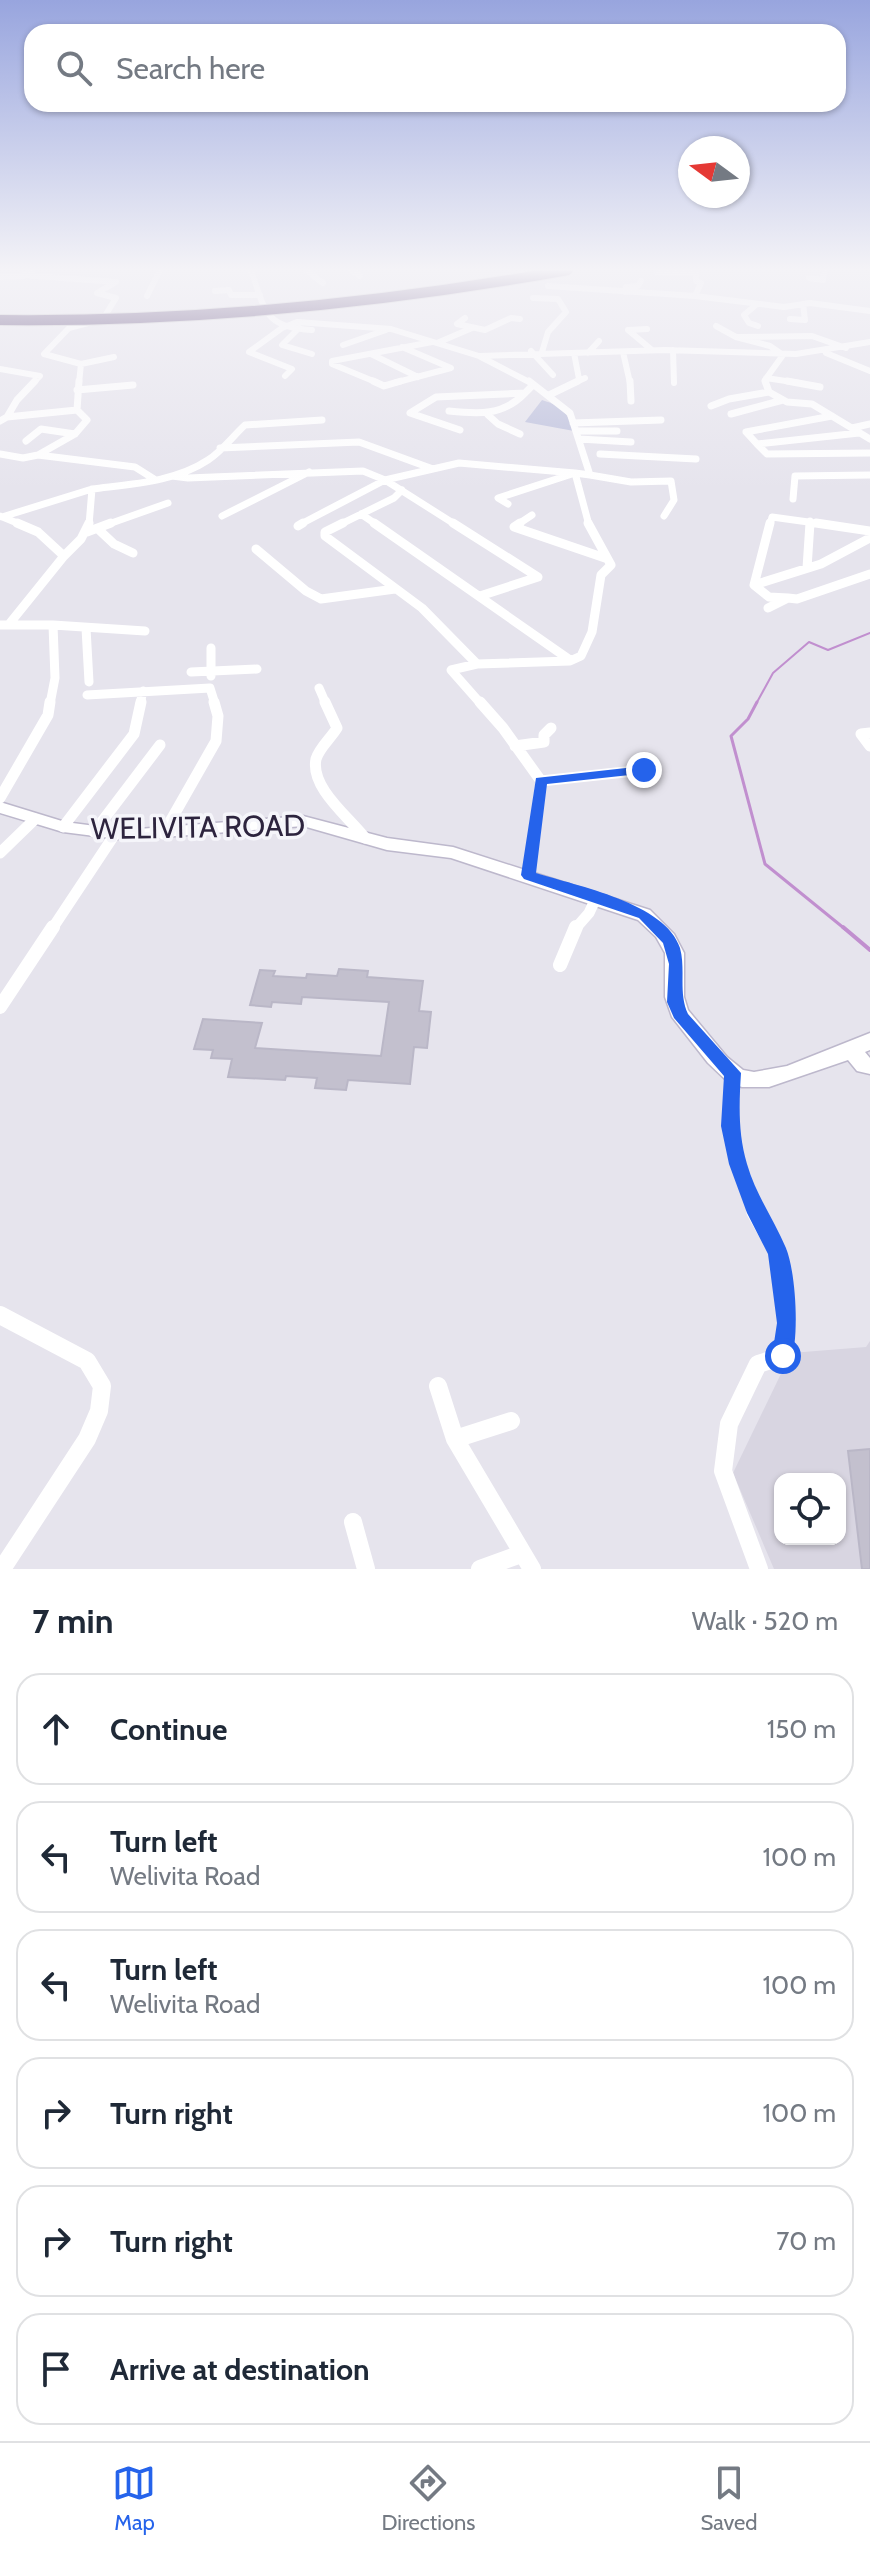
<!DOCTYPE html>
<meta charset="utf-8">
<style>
:root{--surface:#fff;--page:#f2f2f3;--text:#1f2937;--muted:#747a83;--line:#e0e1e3;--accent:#2563eb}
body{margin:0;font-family:Cabin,sans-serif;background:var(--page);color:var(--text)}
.controls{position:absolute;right:24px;bottom:24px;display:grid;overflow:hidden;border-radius:16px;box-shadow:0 2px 6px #0004}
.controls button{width:72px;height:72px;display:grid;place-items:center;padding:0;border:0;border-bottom:2px solid var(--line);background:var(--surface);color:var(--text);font:40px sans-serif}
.compass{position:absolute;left:678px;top:136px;width:72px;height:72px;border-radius:50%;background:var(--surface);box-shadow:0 2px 6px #0004;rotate:285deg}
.stop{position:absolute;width:24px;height:24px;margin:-18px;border:6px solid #2563eb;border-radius:50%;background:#fff}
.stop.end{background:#2563eb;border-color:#fff;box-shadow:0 2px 8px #0008}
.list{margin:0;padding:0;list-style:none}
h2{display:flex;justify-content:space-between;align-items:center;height:104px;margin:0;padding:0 32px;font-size:34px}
h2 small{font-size:26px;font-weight:400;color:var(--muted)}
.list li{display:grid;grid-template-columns:52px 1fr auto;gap:24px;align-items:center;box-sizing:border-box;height:112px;margin:0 16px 16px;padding:0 16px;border:2px solid var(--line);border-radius:24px}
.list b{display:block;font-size:30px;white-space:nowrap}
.list p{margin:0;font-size:26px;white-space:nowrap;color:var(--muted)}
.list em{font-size:26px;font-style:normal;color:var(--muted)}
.icon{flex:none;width:44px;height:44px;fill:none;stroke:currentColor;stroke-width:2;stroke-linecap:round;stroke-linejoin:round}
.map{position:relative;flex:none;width:870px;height:1569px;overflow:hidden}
.search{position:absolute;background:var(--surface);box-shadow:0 2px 6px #0004;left:24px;right:24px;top:24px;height:88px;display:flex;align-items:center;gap:20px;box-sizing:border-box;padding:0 28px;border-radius:24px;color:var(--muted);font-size:30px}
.sheet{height:872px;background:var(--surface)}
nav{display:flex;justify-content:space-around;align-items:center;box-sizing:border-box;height:112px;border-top:2px solid var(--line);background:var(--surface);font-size:22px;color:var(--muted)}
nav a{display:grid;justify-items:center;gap:4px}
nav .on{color:var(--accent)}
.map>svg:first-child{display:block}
</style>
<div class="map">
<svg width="870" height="1569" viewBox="0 0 870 1569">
<rect width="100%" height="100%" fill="#e6e4ed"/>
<path fill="#d8d5e1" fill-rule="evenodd" d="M870,1341V1569H774L733,1473L791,1353L866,1347ZM780,1479H840V1539H780Z"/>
<path fill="#bec1dd" d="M542,400C562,406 567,412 574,431L525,422Z"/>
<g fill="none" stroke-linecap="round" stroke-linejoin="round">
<path stroke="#c18fcf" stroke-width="2" d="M756,704L773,673L809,642L828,650L870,633"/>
<path stroke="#c18fcf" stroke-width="3" d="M757,702L748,719L731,736L765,864L845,929"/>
<path stroke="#c18fcf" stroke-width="4" d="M843,927L870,950"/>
</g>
<path fill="#c3c0ce" stroke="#bab7c7" stroke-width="2" d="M339,969L368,971L367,977L423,981L419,1011L431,1012L427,1048L414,1047L410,1084L348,1080L346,1090L315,1088L317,1078L286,1076L285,1080L228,1077L232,1059L211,1058L213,1050L194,1049L203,1019L262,1023L255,1048L381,1056L389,1002L302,997L301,1004L272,1002L271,1007L250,1005L260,970L275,971L273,976L306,978L307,974L337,976Z
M870,1449V1569H862L848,1451Z"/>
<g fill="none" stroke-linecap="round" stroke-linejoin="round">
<defs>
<path id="secondary" d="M0,802L65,822L126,830L303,816L387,838L453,847L650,910L674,934L684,953V997L688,1010L727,1057L743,1070L754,1072L787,1066L870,1033V1050L865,1052L870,1058V1074L857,1071L848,1060L769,1087H742L728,1082L708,1063L672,1017L665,997V953L656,937L638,920L451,858L387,850L303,826L126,840L63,832L0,813Z"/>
</defs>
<use href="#secondary" stroke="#bdb8cc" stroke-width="3"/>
<path stroke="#fff" stroke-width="6" d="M33,270L23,275L116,282L97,293L116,298L103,319L69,328L44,354L81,364L79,383
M251,270C265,310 264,328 312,330
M306,270L323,283
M352,270L360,276
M696,270V281L701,283L695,296L784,307L810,303L870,311
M657,272L696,273
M0,277L24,276
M809,278L823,280L824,270
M548,286L695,296
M215,291L229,290L231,295H260
M625,292L626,287L638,286L641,281
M147,296L160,270
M533,298L558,299L566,312L548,332L542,352
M757,304L744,315L749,323L758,326
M465,318L457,324L485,330L511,318L520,319
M790,319L805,320L803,304
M716,326L736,337
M299,328L282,345L312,354
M647,329L628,330L652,350
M437,343L472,328
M343,345L386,330
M673,350L674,383
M531,351L553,375
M623,352L630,383
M574,353L579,379
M588,353L599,341
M826,353L870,371
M371,354L418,377
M480,356L665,350L796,354L870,342
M81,364L114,357
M0,369L40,376L33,383
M285,376L292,369L249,352L282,328L297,322L391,329L479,356L531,383
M766,378L799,383
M378,383L332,364V361L432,342
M394,383L451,368L402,347
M574,383L585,378
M766,383L765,380L783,355L770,346L736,337L812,336L846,348"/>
<path stroke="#fff" stroke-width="7" d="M373,381L384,386L401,381
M529,381L570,413L590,475L575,473L589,525
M630,381L631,401
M765,381L769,392L787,402L812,404L870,439
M787,381L820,387
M77,390L133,385
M549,395L578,381
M711,406L729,399L769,392
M77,410L79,381
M449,411C478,414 503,416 525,393
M731,414L783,400
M488,415L498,424L520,434
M832,416L746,432L757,444L859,433
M7,417L17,400L35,381
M0,421L7,417L77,410L87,420L75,434L38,455L135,467L154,479
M573,423L661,420
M852,428L870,424
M460,430L410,413L436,397L525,393L533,385
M576,431H617
M579,439L631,442
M26,441L41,429L75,434
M757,444L767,454L870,453
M220,448L359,442L433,469
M0,454L23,458L38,455
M600,454L696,459
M590,475L631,482L671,481L674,500L664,516
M172,476L188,478L363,471L385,480L456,525
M793,499L795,476L870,475
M361,514L377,525
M0,516L22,525
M222,516L309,472
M2,517L92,489
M89,525L92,489C131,484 175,482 208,460C222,451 233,436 245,425L322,420
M106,525L168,503
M299,525L385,480L459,463L575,473L498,498L508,504
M339,525L394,498L402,490
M517,525L532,515
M770,525L772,517L830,525
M810,525V521"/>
<path stroke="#fff" stroke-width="9" d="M343,523L325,532V536L422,608L477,664
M374,523L570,660
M453,523L538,577L480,596
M520,523L514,527L605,558
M770,523L754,585L769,597L788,598
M816,523L870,531
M298,526L303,523
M98,529L114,544L133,553
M87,532L111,523
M256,549L306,591L321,599L395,589
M64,556L81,539L89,523
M807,568L810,523
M754,585L821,564L870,538
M768,608L788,598L797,599L870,574
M10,623L64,556L38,532L17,523
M0,625H53L55,678L50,704
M53,625L145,631
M86,628L89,682
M211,648V676
M191,672L257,669
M319,688L326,704
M87,695L210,688L215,704
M140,704L143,691
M481,704L451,670L477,664L570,661L581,656L592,632L601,575L611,565L588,523"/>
<path stroke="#fff" stroke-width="11" d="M325,702L337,728C331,738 319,748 316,759C310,788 350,818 365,838
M480,702L503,728L541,781L529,875
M870,733L861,734L870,746
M515,746L544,742V735L551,728
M541,781L644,770
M0,798L48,715L50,702
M63,827L134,734L141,702
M94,832L160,745
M163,834L216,741L218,716L214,702
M0,853L35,819
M52,929L115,834
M575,929L589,913L596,898"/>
<path stroke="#fff" stroke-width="14" d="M560,965L576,927
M0,1007L53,927
M732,1073L730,1126L738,1164L756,1213"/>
<path stroke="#fff" stroke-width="18" d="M755,1211L778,1252L787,1323L783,1356L758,1364L729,1424L723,1471L759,1569
M0,1315L87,1361L102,1386L99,1411L87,1439L2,1569
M438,1386L455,1439L532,1569
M455,1439L511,1421
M353,1522L366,1569
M480,1569L521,1554"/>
<use href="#secondary" fill="#fff" fill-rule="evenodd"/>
<defs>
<path id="highway-bridge" d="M0,320C192,322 379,304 568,270"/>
</defs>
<use href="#highway-bridge" stroke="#c4c2c9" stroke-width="12" stroke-linecap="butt"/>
<use href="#highway-bridge" stroke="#493169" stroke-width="10"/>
</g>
<linearGradient id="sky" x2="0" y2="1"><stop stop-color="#98a5de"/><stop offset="0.55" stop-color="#f4f3f7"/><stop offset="1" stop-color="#f4f3f7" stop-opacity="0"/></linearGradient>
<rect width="870" height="490" fill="url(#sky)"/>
<path fill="#2563eb" d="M644,766L648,767V773L547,784L536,873C577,886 666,903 680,948C686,970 678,993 688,1014L741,1073C739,1104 738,1134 747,1164C756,1195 774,1220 786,1248C796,1273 800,1339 790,1364L783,1367L775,1364L772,1356L777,1323L768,1254L747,1213L729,1164L721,1126L724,1076L674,1018L667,1002L669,964L663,943L639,918L524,879L521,875L536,778Z"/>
<g text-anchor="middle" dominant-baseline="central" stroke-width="7" stroke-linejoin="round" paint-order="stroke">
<g font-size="30" fill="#2d243e" stroke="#f5f5fa">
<text transform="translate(198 827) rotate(-1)">WELIVITA ROAD</text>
</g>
</g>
</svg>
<div class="controls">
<button><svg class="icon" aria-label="locate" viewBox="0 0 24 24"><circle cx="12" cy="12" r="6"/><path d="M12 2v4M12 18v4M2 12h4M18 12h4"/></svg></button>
</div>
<svg class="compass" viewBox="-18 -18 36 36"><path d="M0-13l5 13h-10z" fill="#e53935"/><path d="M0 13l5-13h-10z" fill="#747a83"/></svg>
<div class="stop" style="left:783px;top:1356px"></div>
<div class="stop end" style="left:644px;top:770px"></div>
<div class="search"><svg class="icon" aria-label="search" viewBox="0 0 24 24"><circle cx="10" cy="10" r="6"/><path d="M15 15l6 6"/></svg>Search here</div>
</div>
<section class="sheet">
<h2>7 min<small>Walk · 520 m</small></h2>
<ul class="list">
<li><svg class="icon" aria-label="ahead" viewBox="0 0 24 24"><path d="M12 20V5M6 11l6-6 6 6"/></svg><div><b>Continue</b></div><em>150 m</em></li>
<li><svg class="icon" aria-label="left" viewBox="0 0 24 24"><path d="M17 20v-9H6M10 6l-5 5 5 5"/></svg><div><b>Turn left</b><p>Welivita Road</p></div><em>100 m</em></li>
<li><svg class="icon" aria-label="left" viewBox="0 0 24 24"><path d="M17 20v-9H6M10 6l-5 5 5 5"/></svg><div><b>Turn left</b><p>Welivita Road</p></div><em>100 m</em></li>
<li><svg class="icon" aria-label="right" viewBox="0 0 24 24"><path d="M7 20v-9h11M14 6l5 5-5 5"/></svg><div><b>Turn right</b></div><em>100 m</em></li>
<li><svg class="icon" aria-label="right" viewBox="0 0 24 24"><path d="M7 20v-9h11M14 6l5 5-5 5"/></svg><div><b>Turn right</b></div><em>70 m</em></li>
<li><svg class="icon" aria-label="arrive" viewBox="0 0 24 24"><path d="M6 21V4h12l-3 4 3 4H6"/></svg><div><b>Arrive at destination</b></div></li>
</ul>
</section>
<nav>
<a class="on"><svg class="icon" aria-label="map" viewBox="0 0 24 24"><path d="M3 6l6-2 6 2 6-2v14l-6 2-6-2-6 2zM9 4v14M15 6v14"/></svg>Map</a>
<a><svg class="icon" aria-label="directions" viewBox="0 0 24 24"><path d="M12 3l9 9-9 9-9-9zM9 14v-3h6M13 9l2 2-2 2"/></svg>Directions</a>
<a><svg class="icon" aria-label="saved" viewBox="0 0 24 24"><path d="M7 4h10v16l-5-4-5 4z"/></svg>Saved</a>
</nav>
